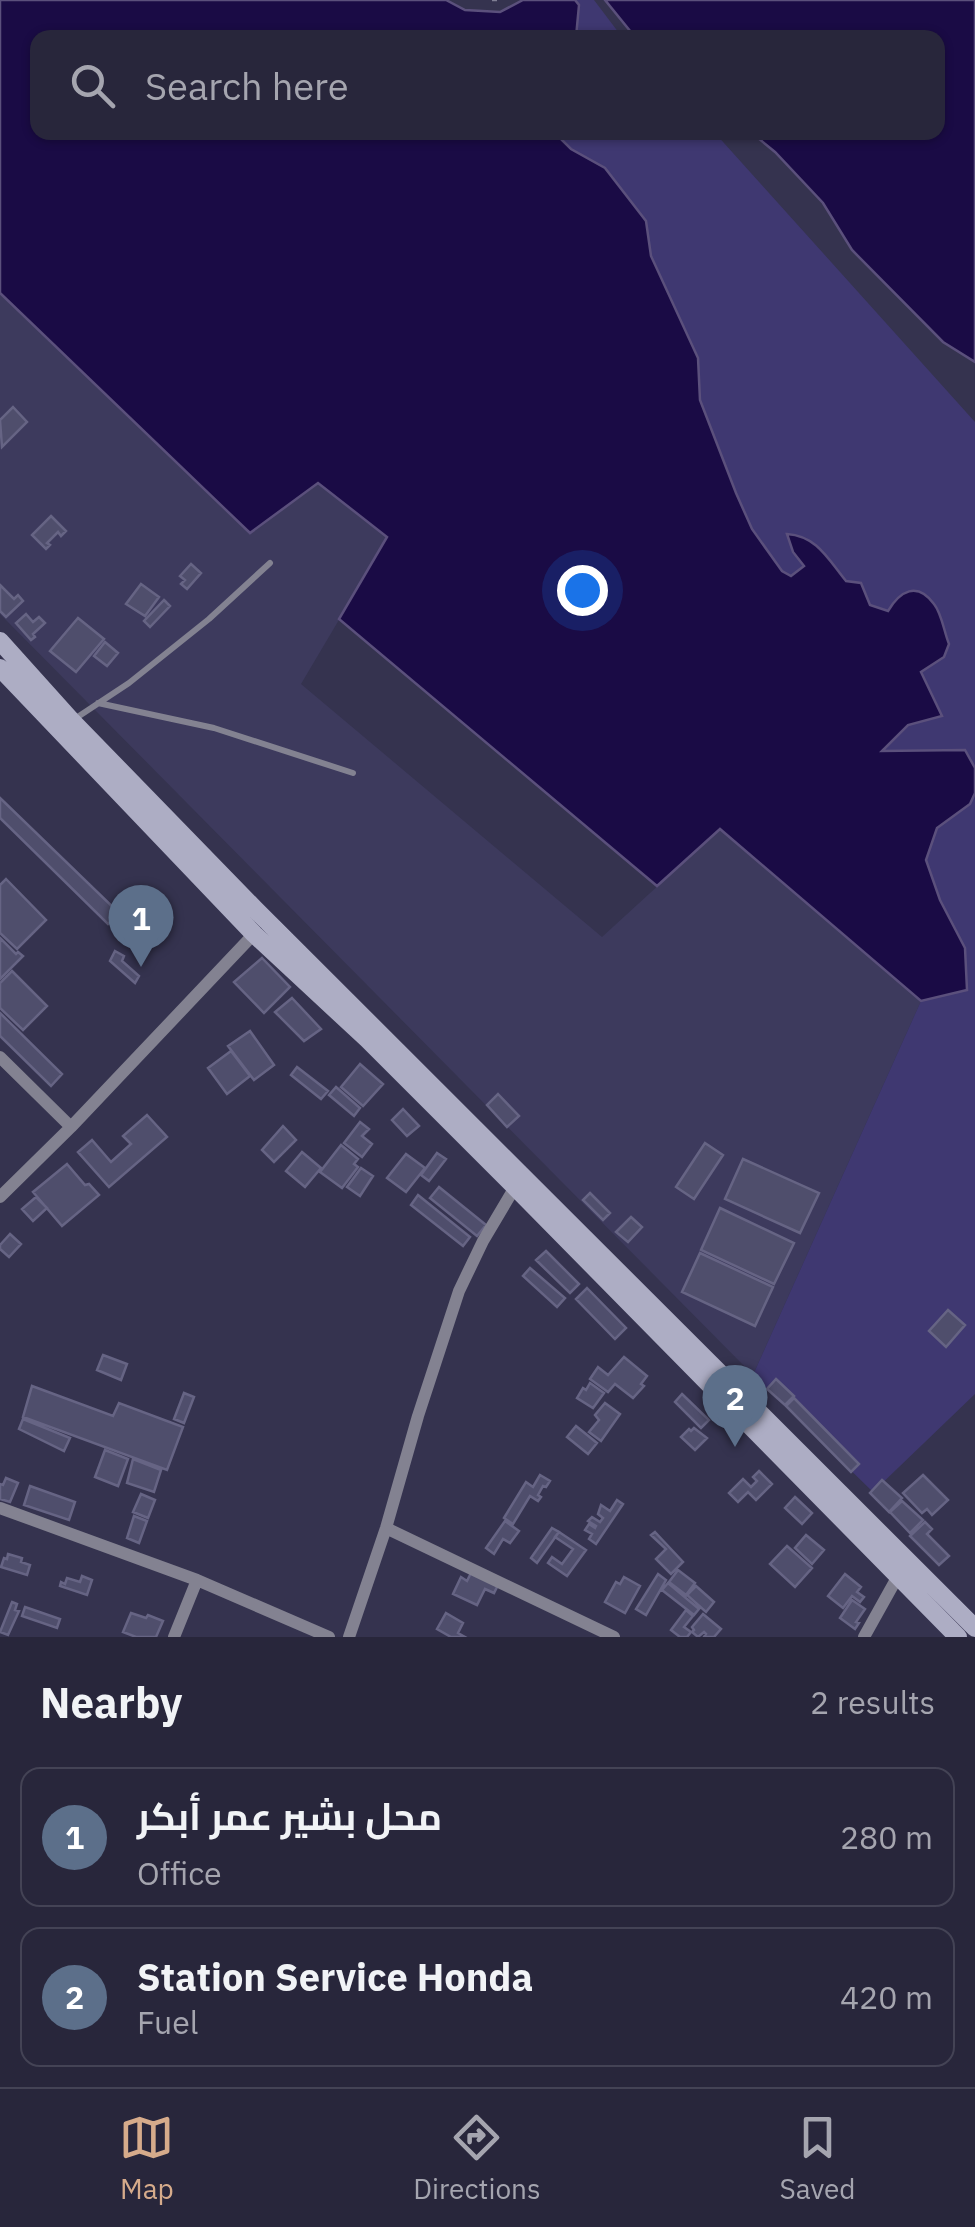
<!DOCTYPE html>
<meta charset="utf-8">
<style>
:root{--surface:#28263b;--page:#302e42;--text:#f1f3f6;--muted:#a5a5af;--line:#444355;--accent:#d6ab8b}
body{margin:0;font-family:"IBM Plex Sans",Cairo,sans-serif;background:var(--page);color:var(--text)}
.you{position:absolute;left:582px;top:590px;width:35px;height:35px;margin:-25px;border:8px solid #fff;border-radius:50%;background:#1a73e8;box-shadow:0 0 0 15px #1a73e833}
.badge{display:grid;place-items:center;width:65px;height:65px;border-radius:50%;background:var(--accent);color:#fff;font-size:32px;font-weight:700}
.pin{position:absolute;translate:-50% -82px;filter:drop-shadow(0 2px 5px #0008)}
.pin::after{content:'';position:absolute;top:52px;width:35px;height:30px;background:inherit;clip-path:polygon(0 0,100% 0,50% 100%)}
.list{margin:0;padding:0;list-style:none}
h2{display:flex;justify-content:space-between;align-items:center;height:130px;margin:0;padding:0 40px;font-size:42px}
h2 small{font-size:32px;font-weight:400;color:var(--muted)}
.list li{display:grid;grid-template-columns:65px 1fr auto;gap:30px;align-items:center;box-sizing:border-box;height:140px;margin:0 20px 20px;padding:0 20px;border:2px solid var(--line);border-radius:20px}
.list b{display:block;font-size:38px;white-space:nowrap}
.list p{margin:0;font-size:32px;white-space:nowrap;color:var(--muted)}
.list em{font-size:32px;font-style:normal;color:var(--muted)}
.icon{flex:none;width:55px;height:55px;fill:none;stroke:currentColor;stroke-width:2;stroke-linecap:round;stroke-linejoin:round}
.map{position:relative;flex:none;width:975px;height:1637px;overflow:hidden}
.search{position:absolute;background:var(--surface);box-shadow:0 2px 8px #0004;left:30px;right:30px;top:30px;height:110px;display:flex;align-items:center;gap:25px;box-sizing:border-box;padding:0 35px;border-radius:20px;color:var(--muted);font-size:38px}
.sheet{height:450px;background:var(--surface)}
nav{display:flex;justify-content:space-around;align-items:center;box-sizing:border-box;height:140px;border-top:2px solid var(--line);background:var(--surface);font-size:28px;color:var(--muted)}
nav a{display:grid;justify-items:center;gap:5px}
nav .on{color:var(--accent)}
.map>svg:first-child{display:block}
</style>
<div class="map">
<svg width="975" height="1637" viewBox="0 0 975 1637">
<rect width="100%" height="100%" fill="#35334f"/>
<path fill="#3d3a5d" d="M0,293L249,533L318,483L388,537L301,684L602,937L720,829L921,1001L753,1375L0,614Z"/>
<path fill="#3f3871" d="M575,0H594L622,37H576L579,6Z
M555,133H715L975,422V768L965,750L881,752L908,725L941,716L921,671L931,666L949,644L943,627L870,605L861,583L846,581L816,545L793,552L804,566L791,577L782,571L751,529L736,493L700,400L698,358L651,256L646,221L605,168L571,149Z
M975,793V1394L873,1492L753,1375L921,1001L967,990L965,948L940,900L925,860L937,828L970,804Z"/>
<path fill="#1a0b45" stroke="#5b507c" stroke-width="2.5" d="M0,0H446L465,10L500,12L523,0H575L579,5L576,37L38,38V132L555,133L571,149L605,168L646,221L651,256L698,358L700,400L736,493L752,529L782,571L791,576L804,566L793,552L787,534C817,536 828,559 846,581L861,583L870,605L888,611C900,591 917,581 934,604C942,614 944,632 949,644L944,657L921,672L942,716L908,725L882,751L965,750L975,768V793L970,804L937,828L926,860L940,900L965,948L967,990L921,1001L720,829L657,886L339,619L387,537L318,483L250,533L0,293Z
M605,0H975V362L943,342L852,250L823,203L775,152L752,133L938,132V38L635,37Z"/>
<path fill="#4f4e6c" stroke="#666484" stroke-width="2.5" d="M13,407L27,422L2,447L0,420Z
M51,516L66,531L61,536L58,532L47,543L50,545L46,549L32,535Z
M191,564L201,573L187,589L181,584L185,580L180,576Z
M141,584L159,597L145,616L126,604Z
M0,585L14,599L18,595L23,601L6,617L0,611Z
M164,600L170,606L150,627L144,621Z
M26,614L33,622L39,617L45,623L33,634L35,637L31,640L16,623Z
M78,618L104,639L76,672L50,651Z
M105,642L118,653L107,666L94,656Z
M0,798L119,913L108,924L0,818Z
M6,879L46,920L17,949L0,933V885Z
M0,938L16,954L18,952L23,956L0,979Z
M115,951L124,956L122,961L139,976L135,983L110,961Z
M262,958L290,987L264,1013L234,982Z
M12,971L47,1006L23,1030L0,1008V983Z
M292,998L321,1029L304,1041L275,1012Z
M0,1013L62,1074L51,1086L0,1036Z
M250,1031L274,1065L254,1080L228,1046Z
M231,1051L250,1076L227,1094L208,1068Z
M360,1064L383,1084L363,1106L341,1087Z
M297,1067L328,1091L321,1099L291,1075Z
M336,1087L360,1108L354,1116L329,1095Z
M498,1094L519,1116L507,1127L487,1105Z
M403,1109L419,1126L407,1136L392,1120Z
M147,1115L167,1137L109,1187L78,1152L92,1140L111,1162L131,1144L123,1136Z
M360,1122L369,1129L362,1136L372,1144L362,1157L344,1143Z
M283,1126L296,1140L274,1162L262,1150Z
M705,1143L723,1155L694,1199L676,1187Z
M341,1145L358,1159L354,1164L358,1167L342,1188L320,1172Z
M302,1152L321,1168L305,1187L286,1171Z
M437,1153L446,1159L429,1181L421,1175Z
M406,1154L425,1168L406,1192L387,1178Z
M743,1159L819,1193L800,1233L725,1199Z
M67,1164L85,1185L89,1184L99,1195L62,1226L33,1192Z
M361,1168L373,1176L360,1196L347,1187Z
M439,1187L486,1225L477,1236L430,1198Z
M590,1193L610,1213L603,1220L583,1200Z
M418,1195L470,1237L463,1246L411,1205Z
M36,1197L47,1208L33,1221L22,1209Z
M720,1208L794,1243L774,1284L701,1250Z
M631,1217L642,1227L628,1242L616,1232Z
M10,1234L21,1244L9,1257L0,1249V1245Z
M546,1251L579,1284L570,1293L536,1260Z
M700,1253L773,1287L755,1326L682,1292Z
M530,1268L565,1298L557,1307L523,1276Z
M587,1288L626,1328L615,1339L576,1299Z
M948,1310L965,1325L946,1347L929,1331Z
M103,1355L127,1364L121,1380L97,1370Z
M624,1357L647,1376L641,1384L644,1386L633,1398L615,1384L608,1392L590,1379L598,1367L608,1375Z
M776,1379L794,1396L785,1405L767,1389Z
M590,1383L604,1393L593,1408L577,1398L583,1388L586,1390Z
M32,1386L113,1416L119,1403L183,1427L167,1470L23,1417Z
M184,1393L194,1397L184,1423L174,1419Z
M682,1394L709,1420L701,1428L675,1402Z
M794,1398L859,1464L851,1472L786,1406Z
M605,1403L620,1414L601,1441L589,1432L599,1420L595,1415Z
M23,1419L70,1438L64,1451L19,1429Z
M576,1426L597,1443L588,1454L567,1437Z
M694,1428L707,1438L695,1450L681,1437L689,1429L691,1431Z
M105,1450L128,1459L118,1486L95,1477Z
M133,1459L161,1470L154,1492L127,1483Z
M759,1471L772,1484L756,1500L748,1492L738,1502L729,1493L743,1479L751,1487L757,1481L753,1477Z
M540,1475L550,1481L546,1487L543,1486L538,1495L541,1497L538,1501L530,1496L513,1524L504,1518L526,1482L533,1487Z
M923,1475L948,1500L932,1515L927,1509L922,1513L903,1493Z
M6,1478L18,1483L10,1502L0,1499V1484L3,1485Z
M882,1480L902,1498L889,1512L870,1493Z
M30,1486L75,1502L69,1520L24,1505Z
M141,1494L155,1500L148,1518L133,1512Z
M795,1497L812,1513L802,1524L785,1508Z
M617,1500L623,1504L596,1544L589,1539L592,1534L585,1530L589,1524L595,1528L596,1526L588,1521L592,1517L600,1522L603,1518L598,1514L601,1505L610,1511Z
M902,1501L923,1520L910,1533L890,1512Z
M134,1516L147,1521L139,1543L127,1538Z
M505,1521L519,1531L510,1543L503,1539L494,1554L486,1548Z
M925,1522L932,1529L927,1534L949,1556L939,1565L910,1536Z
M552,1528L559,1532L537,1563L531,1558Z
M559,1532L586,1550L567,1576L548,1563L552,1557L562,1564L573,1549L555,1537Z
M655,1532L683,1562L671,1574L656,1559L666,1549L651,1535Z
M806,1535L824,1550L812,1564L795,1548Z
M787,1546L812,1568L795,1587L770,1564Z
M8,1554L22,1558L21,1562L30,1565L27,1575L1,1567L4,1558L7,1559Z
M678,1570L695,1583L686,1595L669,1582Z
M471,1573L498,1585L494,1593L485,1589L477,1605L453,1594L461,1577L467,1581Z
M658,1574L666,1580L646,1615L636,1609Z
M845,1574L861,1587L857,1592L864,1597L860,1602L852,1596L843,1608L828,1596Z
M82,1576L92,1580L87,1595L60,1586L61,1582L65,1584L67,1578L80,1582Z
M624,1577L640,1586L625,1613L605,1602L616,1582L620,1584Z
M668,1583L699,1609L694,1615L662,1590Z
M696,1586L714,1602L706,1612L687,1595Z
M852,1600L865,1609L856,1622L859,1623L855,1629L840,1618Z
M12,1602L17,1604L15,1610L19,1611L8,1635L0,1632Z
M25,1607L60,1619L57,1628L22,1616Z
M686,1610L693,1616L684,1627L691,1632L687,1637H680L671,1630Z
M131,1613L146,1618L148,1615L163,1621L156,1637H136L123,1632Z
M446,1613L463,1623L458,1633L465,1637H451L437,1629Z
M703,1614L721,1629L714,1637H704L706,1634L704,1632L698,1637L692,1632L694,1630L692,1627Z"/>
<g fill="none" stroke-linecap="round" stroke-linejoin="round">
<path stroke="#807f94" stroke-width="2.5" stroke-dasharray="5 5" stroke-linecap="butt" d="M492,0H497"/>
<path stroke="#838291" stroke-width="6" d="M98,703L214,728L353,773
M73,720L129,683L209,619L270,563"/>
<path stroke="#838291" stroke-width="12" d="M0,1057L71,1127
M0,1197L71,1127L254,934
M0,1508L197,1580L329,1637
M386,1528L614,1637
M174,1637L197,1580
M349,1637L386,1528L418,1416L459,1291L483,1241L518,1182
M864,1637L898,1576"/>
<path stroke="#adadc4" stroke-width="18" d="M0,641L71,720L255,909L975,1628
M0,668L254,934L367,1039L514,1186L958,1637"/>
</g>
</svg>
<div class="you"></div>
<div class="pin badge" style="left:141px;top:967px;background:#5c6f8a">1</div>
<div class="pin badge" style="left:735px;top:1447px;background:#5c6f8a">2</div>
<div class="search"><svg class="icon" aria-label="search" viewBox="0 0 24 24"><circle cx="10" cy="10" r="6"/><path d="M15 15l6 6"/></svg>Search here</div>
</div>
<section class="sheet">
<h2>Nearby<small>2 results</small></h2>
<ul class="list">
<li><span class="badge" style="background:#5c6f8a">1</span><div><b>محل بشير عمر أبكر</b><p>Office</p></div><em>280 m</em></li>
<li><span class="badge" style="background:#5c6f8a">2</span><div><b>Station Service Honda</b><p>Fuel</p></div><em>420 m</em></li>
</ul>
</section>
<nav>
<a class="on"><svg class="icon" aria-label="map" viewBox="0 0 24 24"><path d="M3 6l6-2 6 2 6-2v14l-6 2-6-2-6 2zM9 4v14M15 6v14"/></svg>Map</a>
<a><svg class="icon" aria-label="directions" viewBox="0 0 24 24"><path d="M12 3l9 9-9 9-9-9zM9 14v-3h6M13 9l2 2-2 2"/></svg>Directions</a>
<a><svg class="icon" aria-label="saved" viewBox="0 0 24 24"><path d="M7 4h10v16l-5-4-5 4z"/></svg>Saved</a>
</nav>
